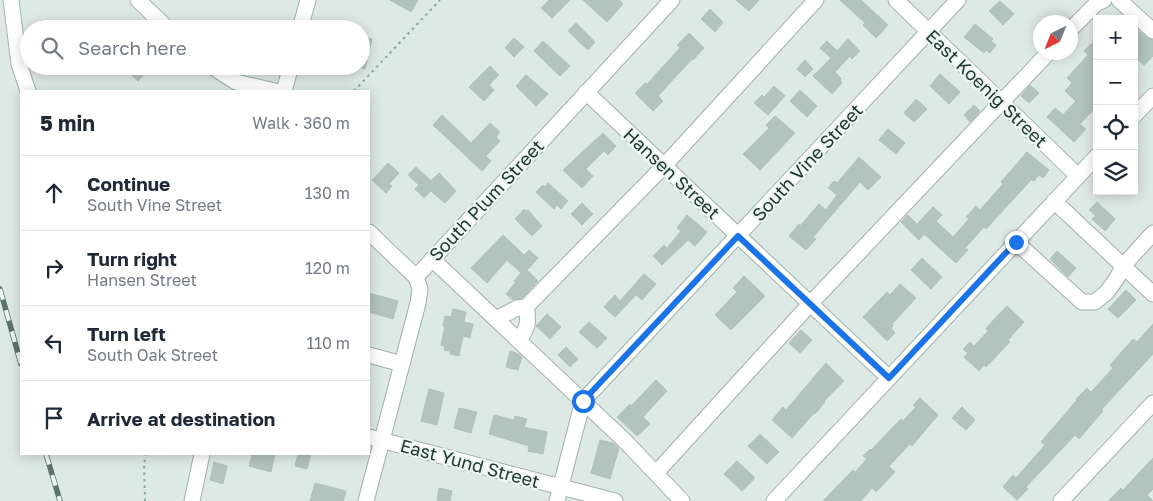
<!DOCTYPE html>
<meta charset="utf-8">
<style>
:root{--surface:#fff;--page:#f6f6f7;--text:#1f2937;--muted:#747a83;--line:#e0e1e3}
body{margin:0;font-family:"Golos Text",sans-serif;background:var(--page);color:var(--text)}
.controls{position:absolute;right:15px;top:15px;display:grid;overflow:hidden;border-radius:0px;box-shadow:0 2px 12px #0003}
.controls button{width:45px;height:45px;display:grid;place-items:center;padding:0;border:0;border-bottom:1px solid var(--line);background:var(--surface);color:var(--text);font:25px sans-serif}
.compass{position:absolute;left:1033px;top:15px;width:45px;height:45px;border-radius:50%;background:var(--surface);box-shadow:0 2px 12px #0003;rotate:223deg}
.stop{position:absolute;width:15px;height:15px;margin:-11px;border:4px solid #1a73e8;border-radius:50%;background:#fff}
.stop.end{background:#1a73e8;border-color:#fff;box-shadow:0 1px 5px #0008}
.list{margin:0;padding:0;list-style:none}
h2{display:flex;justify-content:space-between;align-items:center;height:65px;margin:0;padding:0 20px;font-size:21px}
h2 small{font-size:16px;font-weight:400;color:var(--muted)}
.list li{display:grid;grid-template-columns:32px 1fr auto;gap:15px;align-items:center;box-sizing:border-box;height:75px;padding:0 20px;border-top:1px solid var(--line)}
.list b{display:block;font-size:19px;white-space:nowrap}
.list p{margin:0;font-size:16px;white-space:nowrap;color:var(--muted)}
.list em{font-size:16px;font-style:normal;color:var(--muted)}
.icon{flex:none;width:28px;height:28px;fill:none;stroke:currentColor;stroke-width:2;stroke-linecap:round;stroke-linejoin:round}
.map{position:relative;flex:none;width:1153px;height:501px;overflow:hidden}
.search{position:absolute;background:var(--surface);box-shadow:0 2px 12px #0003;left:20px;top:20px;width:350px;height:55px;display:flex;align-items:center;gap:12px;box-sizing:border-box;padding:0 18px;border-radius:28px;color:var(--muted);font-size:19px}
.panel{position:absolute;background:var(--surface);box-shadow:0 2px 12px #0003;left:20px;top:90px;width:350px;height:365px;border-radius:0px}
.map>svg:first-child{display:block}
</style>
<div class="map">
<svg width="1153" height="501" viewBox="0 0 1153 501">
<rect width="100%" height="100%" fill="#dde9e4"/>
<path fill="#b3c3bd" stroke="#b0c2bb" d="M390,0H418L411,12Z
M549,0H570L552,18L541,8Z
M583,0H619L623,4L607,22Z
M736,0H759L749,11Z
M840,0H861L888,25L876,38L863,25L865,23Z
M1000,1L1014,14L1003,25L989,11Z
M710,9L723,22L715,32L701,19Z
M576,23L595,42L588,50L568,31Z
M975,24L993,39L991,41L996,45L990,53L986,50L984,53L964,37Z
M1134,27L1147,38L1153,40V56L1144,65L1134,56Z
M689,33L704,48L693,60L692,59L658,96L663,101L653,111L635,93L645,83L647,84L680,48L677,45Z
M361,36L372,39L365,69L361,68Z
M514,38L524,47L514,57L505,48Z
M848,39L860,51L852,59L850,56L835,72L841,78L840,80L842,83L832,94L813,76L831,58L820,48L827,41L837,51Z
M543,41L570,66L560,76L534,51Z
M1092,43L1095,46L1097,45V106L1080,124L1086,129L1074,142L1047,117L1055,108L1063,115L1076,101L1065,91L1072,83L1067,78L1088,55L1084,51Z
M805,60L813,69L805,77L797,69Z
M122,66H151L138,81Z
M490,66L499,75L489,85L494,90L484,101L469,87Z
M940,74L960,92L949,104L930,86Z
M526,75L548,94L536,106L516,86Z
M1030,85L1039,93L1029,103L1021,96Z
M774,86L785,96L768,115L754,103L762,95L764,97Z
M800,90L817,106L807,117L790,101Z
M916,99L927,109L914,122L904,113Z
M974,105L980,111L970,122L964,115Z
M442,115L471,143L490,123L500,132L496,137L500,141L486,156L491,161L482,171L433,125Z
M775,116L795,133L760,170L743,154L769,128L766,125Z
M888,129L905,143L896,154L879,140Z
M603,133L616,146L608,155L604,151L586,169L593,176L582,188L563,170Z
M1027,152L1049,170L1043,178L1039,175L1034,181L1031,180L986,229L984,227L965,248L968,250L956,263L924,234L919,240L901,222L908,215L917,224L933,207L942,215L936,221L953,237L969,219L966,217L976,206L980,210L1003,184L1001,182Z
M859,157L881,177L868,190L860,182L813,237L816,239L806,250L789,236L799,224L800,226L819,204L826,210L837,195L828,188L834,181L837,183Z
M388,163L399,173L389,184L392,186L386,193L372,180Z
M416,167L431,181L439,173L456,191L445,203L431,191L424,198L415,189L419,185L408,175Z
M548,183L568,201L561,209L557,205L554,209L536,192L543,185L545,187Z
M1097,202L1115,219L1105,231L1092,219L1096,216L1089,210Z
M582,203L593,214L582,225L571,214Z
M524,209L526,211L528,210L542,226L532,236L515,219Z
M687,215L707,232L695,246L688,240L662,265L653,256L664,245L667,248L681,231L677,228Z
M503,235L524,255L529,250L538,258L527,270L538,281L522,298L513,300L506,294L516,282L514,281L521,273L507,260L487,283L471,268Z
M1057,251L1076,268L1068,277L1050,259Z
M922,258L942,277L931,289L911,270Z
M644,274L656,284L642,300L636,295L615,317L604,307L615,295L620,301Z
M744,276L765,296L731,330L715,315L737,292L733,288Z
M900,284L916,298L892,324L893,326L891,328L895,333L887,341L863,317L887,292L890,295Z
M1126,290L1136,300L1118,318L1108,309Z
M369,293L398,301L393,319L369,312Z
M1007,306L1024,322L1008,340L1010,342L986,367L984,365L979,371L964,357L968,353L963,349L970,342L974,346L988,331L986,328Z
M453,309L466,312L464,322L473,324L470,338L463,336L459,356L450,354V351L444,350L445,346L441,345L445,326H443L445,316L451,317Z
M547,314L561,327L550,339L536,326Z
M589,322L607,338L597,348L579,332Z
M1153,324V354L1101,410L1103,411L1079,439L1075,435L1026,487L1028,489L1017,500L1003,487L1013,475L1016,478L1045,445L1041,442L1077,400L1076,399L1087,388L1091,392L1113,368L1110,365L1133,339L1137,342Z
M801,330L812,340L800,353L789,343Z
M566,347L578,359L570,367L558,355Z
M510,351L519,354L522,357L518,370L506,367Z
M826,363L844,381L824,401L825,402L815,414L814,413L792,438L772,420L783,407L786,410Z
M656,380L667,391L643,417L650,424L637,436L617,417L630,404L631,406Z
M429,389L444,393L437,425L421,421Z
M920,398L938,415L912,446L910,444L889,466L895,472L876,492L872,488L861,501H823L853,470L855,472L867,459L863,456L870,449L871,450L901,419L903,421L916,407L913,405Z
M962,407L975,420L966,430L952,418Z
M459,408L477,412L471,433L454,428Z
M494,415L514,420L515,416L527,419L524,427L547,432L543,454L528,451L529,446L489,434Z
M760,434L779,452L767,464L748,446Z
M600,440L613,443L619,448L610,479L591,473Z
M252,454L258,456L259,454H275L271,472L249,466Z
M298,454H311L307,469L295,466Z
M1153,458V489L1147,495L1153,501H1108L1121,488L1123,490Z
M737,461L755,478L742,491L724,474Z
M214,462L227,466L223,484L210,480Z
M315,483L346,491L343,501H310Z
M439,488L452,491L450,501H437Z"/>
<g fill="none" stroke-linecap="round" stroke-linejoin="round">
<defs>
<path id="minor" d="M11,0L19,64L28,91
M138,0L168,29
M896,0L1078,176
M1119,0L1153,31
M300,29L308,0
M1070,30L1097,3L1104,0
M211,66L236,82L275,91
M284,91L291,66
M586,92L889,378
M1134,116L1153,96
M1054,201L1153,294
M1016,242L1082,302H1095L1107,292L1117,278L1123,266L1153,233
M432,259L625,441L682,501
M416,277L672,0
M496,319L517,308L526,307L664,166L816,0
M519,340C528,328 529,322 526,307
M369,355L402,364
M369,437L615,501
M656,473L810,304L1049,52
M192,501L202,454
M366,501L418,303L420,289L416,277L369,232
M557,501L583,401L958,0
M774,501L1097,156
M1061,501L1153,403"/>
</defs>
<use href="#minor" stroke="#a1b0ab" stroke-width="17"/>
<path stroke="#7fab9f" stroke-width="2" stroke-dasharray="2.5 4" stroke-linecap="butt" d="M354,91L440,0
M145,501L144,464L146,454"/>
<use href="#minor" stroke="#fff" stroke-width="15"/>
<defs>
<path id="rail" d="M0,289L21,364
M46,454L60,501"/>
</defs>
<use href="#rail" stroke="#5a736d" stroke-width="5.5"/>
<use href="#rail" stroke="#edf6f2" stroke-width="4" stroke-dasharray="11" stroke-linecap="butt"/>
</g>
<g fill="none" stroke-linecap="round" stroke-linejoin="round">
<path stroke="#1a73e8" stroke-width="6" d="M583,401L738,236L889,378L1016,242"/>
</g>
<g text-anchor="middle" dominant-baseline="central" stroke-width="4.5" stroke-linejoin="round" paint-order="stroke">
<g font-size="18" fill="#203732" stroke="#edf6f2">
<text transform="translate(987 88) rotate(44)">East Koenig Street</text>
<text transform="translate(807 162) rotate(-47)">South Vine Street</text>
<text transform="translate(672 173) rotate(43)">Hansen Street</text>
<text transform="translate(486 200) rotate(-47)">South Plum Street</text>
<text transform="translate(470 463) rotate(15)">East Yund Street</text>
</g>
</g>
</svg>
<div class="controls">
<button>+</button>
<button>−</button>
<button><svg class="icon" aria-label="locate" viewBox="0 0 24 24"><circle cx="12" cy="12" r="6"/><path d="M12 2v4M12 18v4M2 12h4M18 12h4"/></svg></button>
<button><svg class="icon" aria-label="layers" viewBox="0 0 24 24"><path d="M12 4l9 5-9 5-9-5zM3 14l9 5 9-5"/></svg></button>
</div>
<svg class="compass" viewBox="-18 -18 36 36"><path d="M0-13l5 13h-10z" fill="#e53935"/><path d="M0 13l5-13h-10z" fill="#747a83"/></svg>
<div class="stop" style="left:583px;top:401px"></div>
<div class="stop end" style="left:1016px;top:242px"></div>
<div class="search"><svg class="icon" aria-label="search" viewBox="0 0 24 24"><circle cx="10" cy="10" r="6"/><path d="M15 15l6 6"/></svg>Search here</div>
<section class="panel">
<h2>5 min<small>Walk · 360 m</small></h2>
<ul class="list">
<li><svg class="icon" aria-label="ahead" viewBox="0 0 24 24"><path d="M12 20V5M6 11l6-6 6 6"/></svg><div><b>Continue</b><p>South Vine Street</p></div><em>130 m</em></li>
<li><svg class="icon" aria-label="right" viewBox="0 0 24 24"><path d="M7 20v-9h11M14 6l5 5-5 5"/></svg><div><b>Turn right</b><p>Hansen Street</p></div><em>120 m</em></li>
<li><svg class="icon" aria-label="left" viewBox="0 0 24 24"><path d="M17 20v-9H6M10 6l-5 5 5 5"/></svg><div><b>Turn left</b><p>South Oak Street</p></div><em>110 m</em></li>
<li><svg class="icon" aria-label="arrive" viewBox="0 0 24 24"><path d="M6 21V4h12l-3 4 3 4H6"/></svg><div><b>Arrive at destination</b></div></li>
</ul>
</section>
</div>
